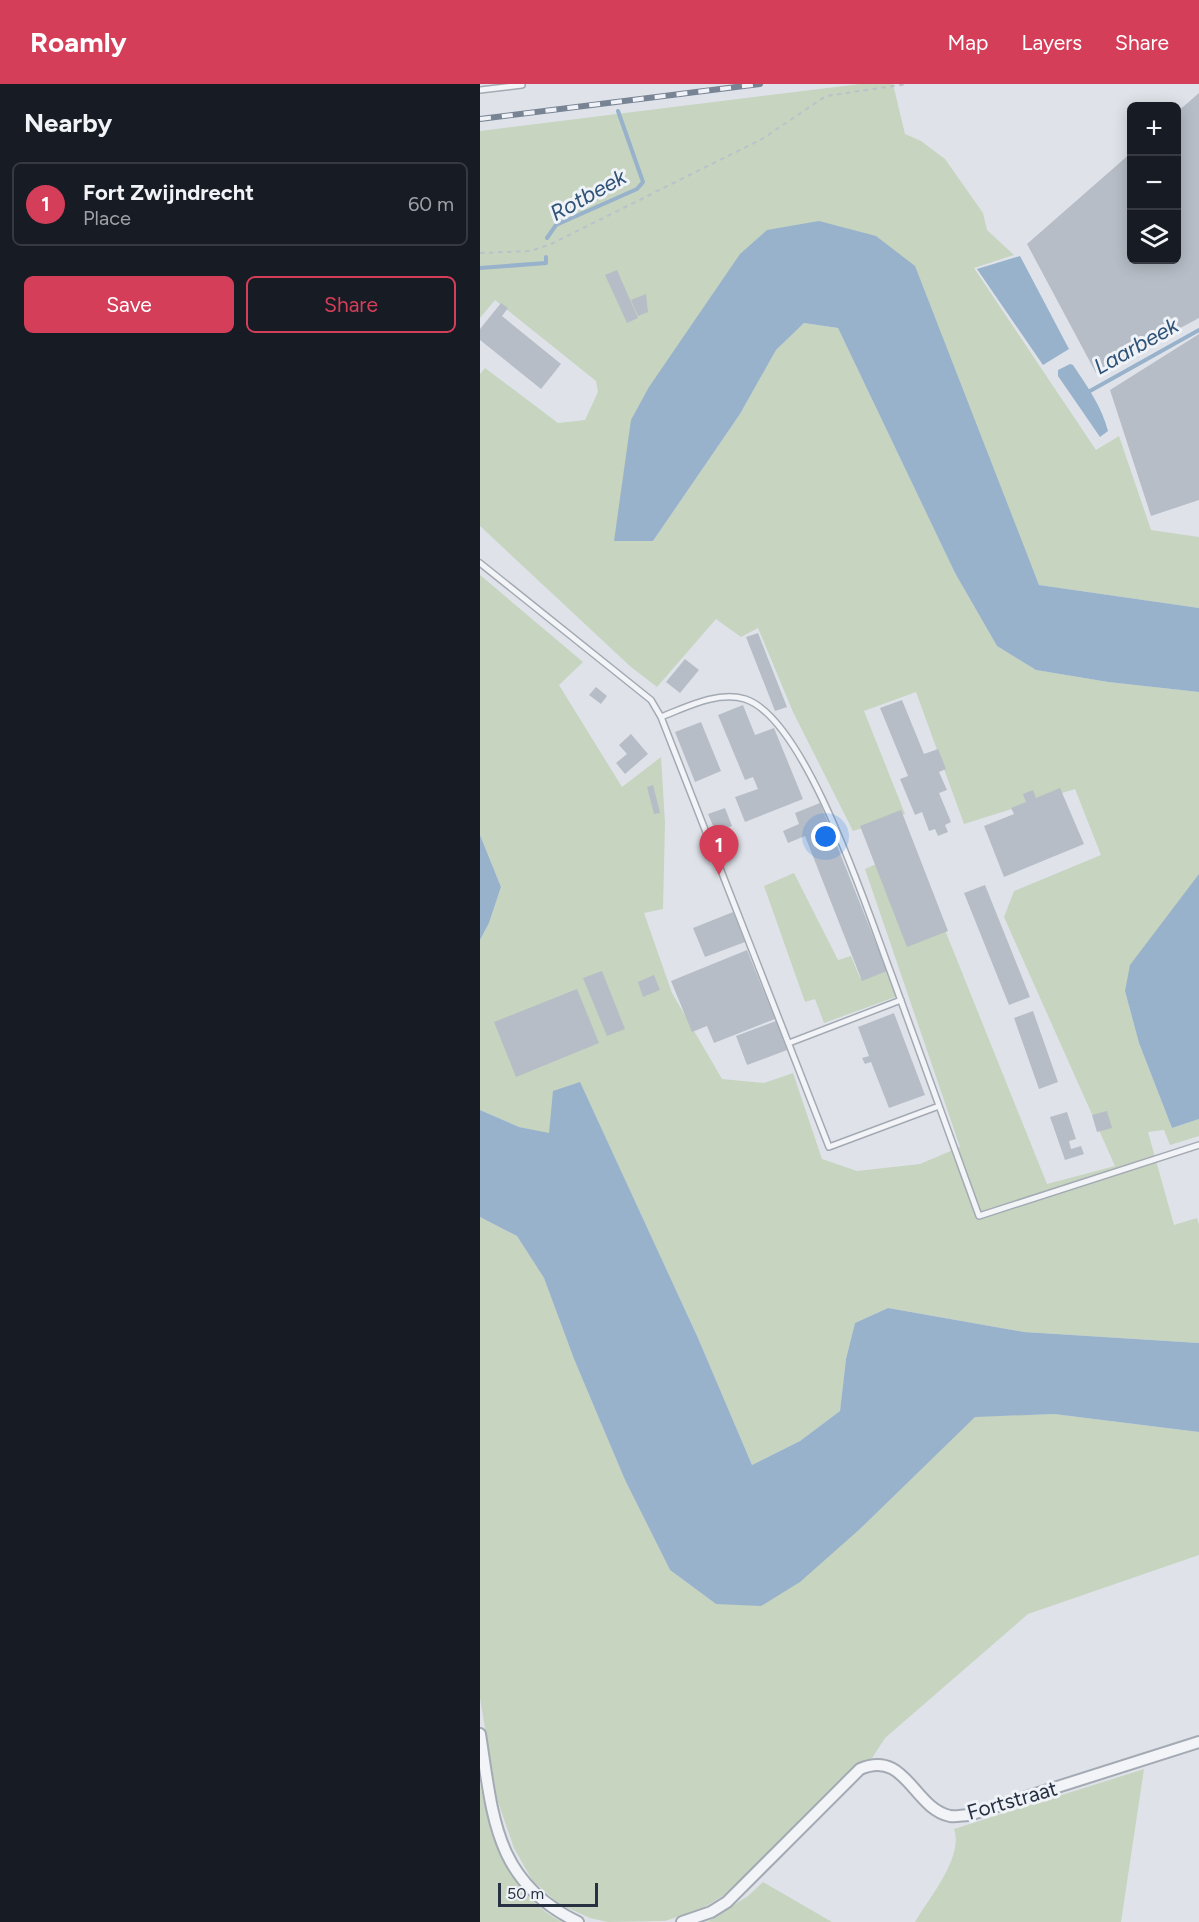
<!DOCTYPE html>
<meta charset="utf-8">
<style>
:root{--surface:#171b24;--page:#20242c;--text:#f1f3f6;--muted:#9ea1a6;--line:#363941;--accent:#d43e59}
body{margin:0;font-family:Figtree,sans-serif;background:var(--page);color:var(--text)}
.controls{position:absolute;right:18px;top:18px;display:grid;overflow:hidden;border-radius:9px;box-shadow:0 3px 15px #0003}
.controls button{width:54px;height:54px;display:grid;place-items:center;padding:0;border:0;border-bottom:2px solid var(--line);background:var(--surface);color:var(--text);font:30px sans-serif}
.scale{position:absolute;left:18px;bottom:15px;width:100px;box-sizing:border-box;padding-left:6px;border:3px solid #273141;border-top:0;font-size:16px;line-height:21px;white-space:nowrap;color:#273141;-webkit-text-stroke:4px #eff2f7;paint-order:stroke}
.you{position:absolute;left:346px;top:753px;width:21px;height:21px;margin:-15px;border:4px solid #fff;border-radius:50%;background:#1a73e8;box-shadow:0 0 0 9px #1a73e833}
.badge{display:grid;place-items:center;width:39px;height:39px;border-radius:50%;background:var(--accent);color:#fff;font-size:20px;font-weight:700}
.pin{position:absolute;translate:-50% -50px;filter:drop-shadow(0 2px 3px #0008)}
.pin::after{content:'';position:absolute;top:32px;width:21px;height:18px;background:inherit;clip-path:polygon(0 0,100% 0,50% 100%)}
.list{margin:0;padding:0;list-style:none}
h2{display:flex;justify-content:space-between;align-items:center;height:78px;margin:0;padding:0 24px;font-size:26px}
h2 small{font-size:20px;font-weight:400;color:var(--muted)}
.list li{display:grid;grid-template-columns:39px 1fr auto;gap:18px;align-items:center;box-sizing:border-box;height:84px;margin:0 12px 12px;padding:0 12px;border:2px solid var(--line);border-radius:9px}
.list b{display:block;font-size:22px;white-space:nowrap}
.list p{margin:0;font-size:20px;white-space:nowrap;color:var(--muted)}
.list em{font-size:20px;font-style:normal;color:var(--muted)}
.actions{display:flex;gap:12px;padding:18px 24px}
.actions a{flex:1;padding:14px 0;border:2px solid var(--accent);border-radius:9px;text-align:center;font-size:21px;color:var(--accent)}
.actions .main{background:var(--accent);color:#fff}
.icon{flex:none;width:33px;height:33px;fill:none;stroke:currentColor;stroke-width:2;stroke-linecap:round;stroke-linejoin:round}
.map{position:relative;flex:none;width:719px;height:1838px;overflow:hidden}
header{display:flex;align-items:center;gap:36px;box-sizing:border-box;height:84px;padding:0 30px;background:var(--accent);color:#fff}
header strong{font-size:28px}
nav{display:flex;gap:33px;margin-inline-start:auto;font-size:21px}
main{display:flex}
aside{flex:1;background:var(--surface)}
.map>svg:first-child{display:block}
</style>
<header>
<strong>Roamly</strong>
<nav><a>Map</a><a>Layers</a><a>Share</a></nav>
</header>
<main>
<aside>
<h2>Nearby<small></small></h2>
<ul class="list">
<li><span class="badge">1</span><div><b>Fort Zwijndrecht</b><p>Place</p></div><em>60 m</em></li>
</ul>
<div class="actions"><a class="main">Save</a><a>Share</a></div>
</aside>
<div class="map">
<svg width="719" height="1838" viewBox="0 0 719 1838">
<rect width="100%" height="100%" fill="#dfe3e9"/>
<path fill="#c6d4c0" d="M380,0H413L425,50L441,57L465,75L503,129L507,146L534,171L494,184L616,366L639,352L671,446L719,453V524L559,501L529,426L339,137L134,457H173L260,330L296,266L324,239L358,244L475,489L517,562L556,586L628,598L719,608V790L645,907L659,959L692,1044L719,1035V1052L690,1061L684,1046L668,1048L694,1141L717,1134L719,1140V1259L544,1248L408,1224L375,1239L366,1275L360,1327L320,1357L272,1381L218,1254L100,999L70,1050L39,1043L0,1026V856L9,839L21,803L0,751V491L103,578L79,601L142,703L181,673L185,739L183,825L164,829L192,909L242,995L284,999L313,989L342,1075L377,1087L440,1080L480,1063L385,785L432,764L567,1100L635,1082L524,833L534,807L621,771L595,705L484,740L436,608L384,627L425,730L373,747L313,628L278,544L261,553L236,535L177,603L151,583L0,442V290L5,284L78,339L105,336L118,308L116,297L15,216L0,234V47Z
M314,789L358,876L371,872L380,894L405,884L418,912L344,939L335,915L325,918L284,802Z
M0,1133L37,1152L64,1194L94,1275L145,1396L190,1486L236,1520L381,1444L495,1332L574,1330L719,1348V1471L548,1530L405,1654L392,1674L369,1687L249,1808L221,1825L185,1837L128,1838L110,1834L79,1820L52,1796L34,1764L17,1715L0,1614Z
M664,1685L641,1838H435C449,1814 484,1773 474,1745Z
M0,1700C11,1755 30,1811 82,1838H0Z
M283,1798L352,1838H227L268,1812Z"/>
<path fill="#98b2cb" d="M339,137L396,152L435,182L559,501L719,524V608L628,598L556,586L517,562L475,489L358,244L324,239L296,266L260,330L173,457H134L151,336L169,303L260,170L287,146Z
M540,172L589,265L563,281L497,185Z
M590,280L593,281C607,302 622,323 628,347L620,353L578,292V286Z
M0,751L21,803L9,839L0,856Z
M719,790V1035L692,1044L659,959L645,907L650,881Z
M100,998L218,1254L272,1381L320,1357L360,1327L366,1275L375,1239L408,1224L544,1248L719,1259V1348L574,1330L495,1333L381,1444L320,1498L281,1522L236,1520L190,1486L145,1396L94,1275L64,1194L37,1152L0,1133V1026L39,1043L69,1049L73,1007Z"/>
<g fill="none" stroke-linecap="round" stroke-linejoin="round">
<path stroke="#98b2cb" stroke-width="4" d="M67,154L76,141L157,105L163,98L138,27
M0,184L66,179V173
M610,307L719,246"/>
</g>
<path fill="#b6bdc6" d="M719,9V234L616,289L547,160L652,68V176H696V29Z
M137,186L158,234L147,239L125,191Z
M166,210L168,228L158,232L151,216Z
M21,219L28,224L22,232L81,280L61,305L0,256V245Z
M719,250V416L671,432L630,306Z
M278,549L307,623L295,627L266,553Z
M205,575L219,586L200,609L186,598Z
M116,603L127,612L121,620L109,611Z
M422,616L444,670L458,665L466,685L459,688L467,706L459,709L471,738L465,741L468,748L458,752L455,745L449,747L442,728L435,731L420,695L428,692L400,624Z
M263,621L275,651L294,644L323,715L265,738L255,713L278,705L273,693L265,696L238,631Z
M221,638L241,687L215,698L195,648Z
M151,650L168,670L145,690L136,679L147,670L139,661Z
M173,701L180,729L174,730L167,703Z
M580,704L604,760L524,793L504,742L534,730L531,724L546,718L543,710L553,706L556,714Z
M340,719L407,887L382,897L325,752L308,759L303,747L319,740L315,729Z
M245,724L252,742L236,749L228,730Z
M421,726L468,847L427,863L380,742Z
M505,801L550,913L529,921L484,809Z
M253,828L265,858L225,873L213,844Z
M267,866L295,935L234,959L227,942L212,948L191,897Z
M122,887L145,945L127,952L103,894Z
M174,891L180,906L163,913L158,898Z
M97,905L119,959L36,993L14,938Z
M553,927L578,998L559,1005L534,934Z
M414,929L445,1011L409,1024L391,978L385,980L382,974L389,972L378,943Z
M296,937L307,966L267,981L256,952Z
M627,1027L632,1044L617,1048L612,1031Z
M587,1028L596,1055L589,1057L591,1065L601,1062L604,1070L585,1076L570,1033Z"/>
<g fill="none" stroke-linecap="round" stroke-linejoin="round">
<defs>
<path id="service" d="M0,6L42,1
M0,479L171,616L181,633
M309,959L421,916
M459,1022L349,1063L181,633C207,623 237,607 265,615C327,635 389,832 412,892C441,972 470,1052 499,1132L719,1061"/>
<path id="minor" d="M0,1650C13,1732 14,1798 98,1838
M202,1838L231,1828L247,1818L380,1685C426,1665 433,1724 470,1732C476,1733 483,1731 489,1731L719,1658"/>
</defs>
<use href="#service" stroke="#a4aab3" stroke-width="8"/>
<use href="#minor" stroke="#a4aab3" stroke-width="14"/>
<path stroke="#bdc1c8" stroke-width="2" stroke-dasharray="4.5 4.5" stroke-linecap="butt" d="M0,169L51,167L71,160L282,55L346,12L427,0"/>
<use href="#service" stroke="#f2f4f7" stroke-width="5"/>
<use href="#minor" stroke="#f2f4f7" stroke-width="10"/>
<defs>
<path id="rail" d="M0,35L280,0"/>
</defs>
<use href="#rail" stroke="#788394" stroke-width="6"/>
<use href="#rail" stroke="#eff2f7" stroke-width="4" stroke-dasharray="11" stroke-linecap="butt"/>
</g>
<g text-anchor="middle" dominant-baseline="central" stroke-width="6" stroke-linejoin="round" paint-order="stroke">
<g font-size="21" fill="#273141" stroke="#eff2f7">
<text transform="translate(532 1716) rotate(-16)">Fortstraat</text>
</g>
<g font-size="22" font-style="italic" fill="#2f5277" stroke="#eff2f7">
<text transform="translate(108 111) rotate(-29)">Rotbeek</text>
<text transform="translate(656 262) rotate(-29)">Laarbeek</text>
</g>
</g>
</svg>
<div class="controls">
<button>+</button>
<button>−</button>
<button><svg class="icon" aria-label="layers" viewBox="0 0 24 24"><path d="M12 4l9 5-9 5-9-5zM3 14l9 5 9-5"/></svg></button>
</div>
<div class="scale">50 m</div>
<div class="you"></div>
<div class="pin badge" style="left:239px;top:791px">1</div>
</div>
</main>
